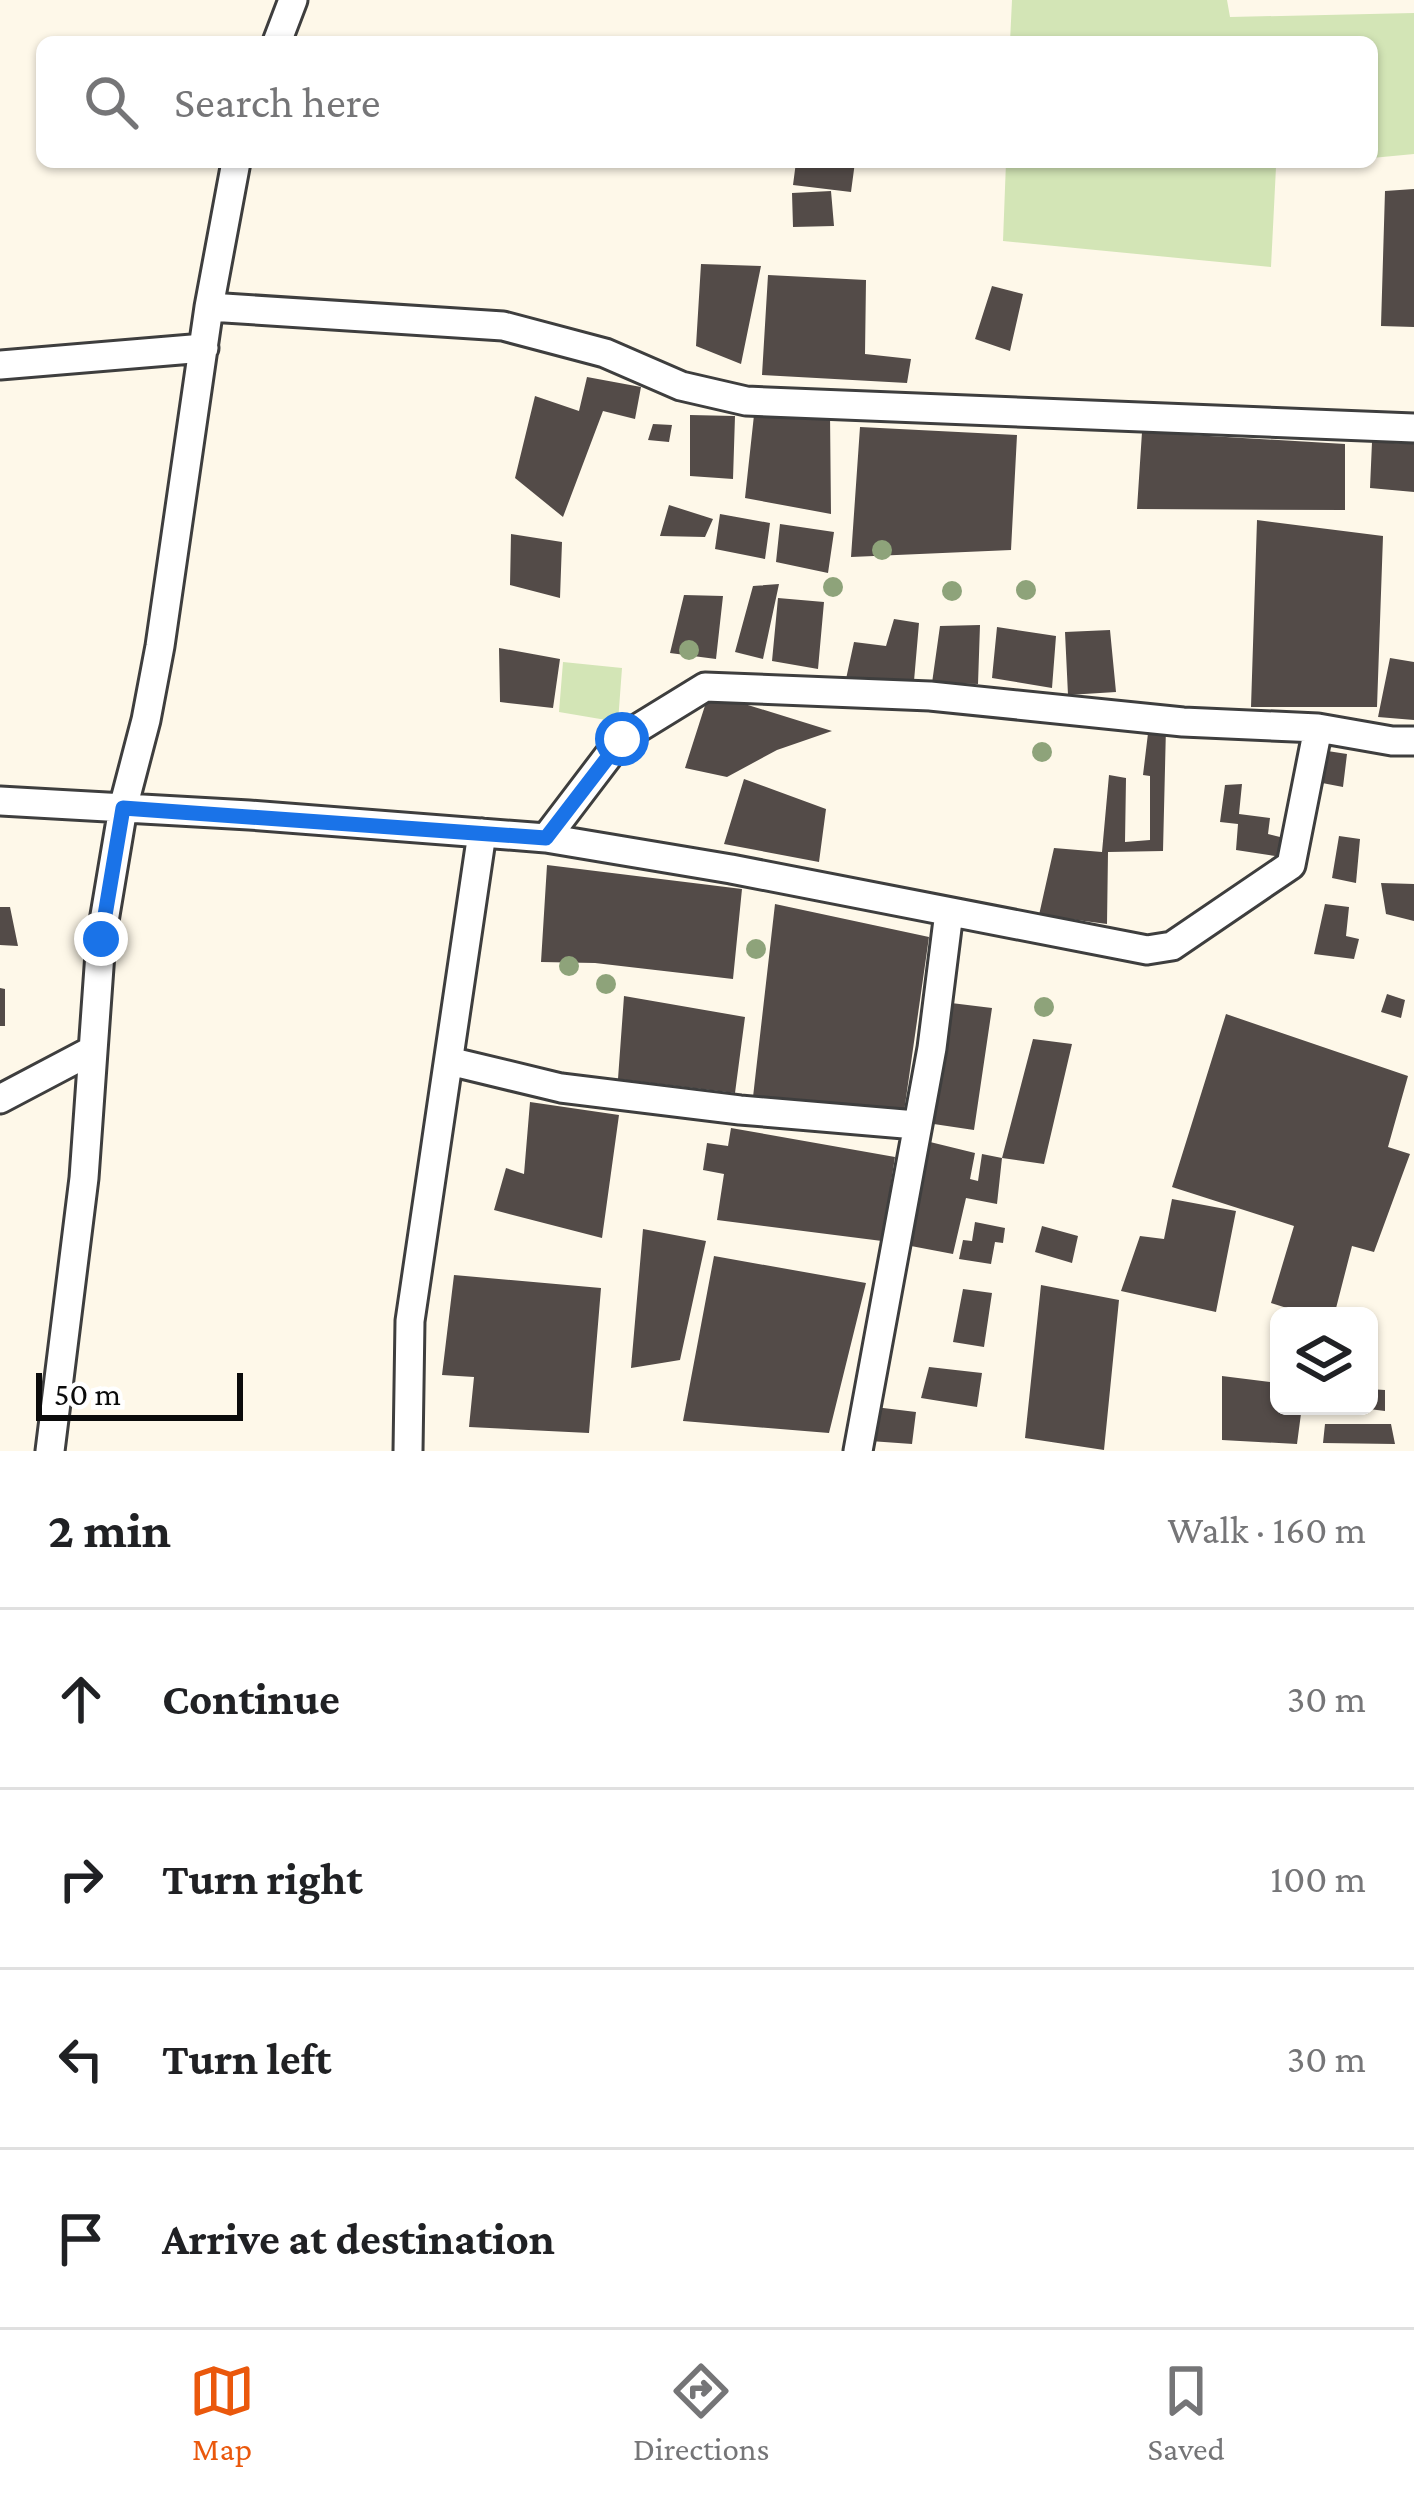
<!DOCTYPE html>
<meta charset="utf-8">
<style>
:root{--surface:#fff;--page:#f2f2f2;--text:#202124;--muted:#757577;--line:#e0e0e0;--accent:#ea580c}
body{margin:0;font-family:"Crimson Pro",serif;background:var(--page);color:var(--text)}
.controls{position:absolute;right:36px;bottom:36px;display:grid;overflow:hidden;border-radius:18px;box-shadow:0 3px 9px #0004}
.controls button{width:108px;height:108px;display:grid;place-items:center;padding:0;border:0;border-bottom:3px solid var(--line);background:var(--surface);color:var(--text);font:60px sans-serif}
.scale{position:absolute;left:36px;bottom:30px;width:207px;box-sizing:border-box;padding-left:12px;border:6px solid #0b0b0b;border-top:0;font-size:33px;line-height:42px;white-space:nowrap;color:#0b0b0b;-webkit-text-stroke:9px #fff;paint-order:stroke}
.stop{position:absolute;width:36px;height:36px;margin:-27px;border:9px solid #1a73e8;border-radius:50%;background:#fff}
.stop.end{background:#1a73e8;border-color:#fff;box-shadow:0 3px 12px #0008}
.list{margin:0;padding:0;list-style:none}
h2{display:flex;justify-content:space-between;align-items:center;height:156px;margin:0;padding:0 48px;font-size:51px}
h2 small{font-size:39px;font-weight:400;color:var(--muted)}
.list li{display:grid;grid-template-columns:78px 1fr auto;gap:36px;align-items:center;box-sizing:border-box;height:180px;padding:0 48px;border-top:3px solid var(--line)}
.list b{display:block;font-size:45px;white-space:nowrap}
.list em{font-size:39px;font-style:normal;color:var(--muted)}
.icon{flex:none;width:66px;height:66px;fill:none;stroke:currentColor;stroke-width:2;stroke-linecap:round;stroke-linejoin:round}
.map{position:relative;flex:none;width:1414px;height:1451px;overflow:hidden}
.search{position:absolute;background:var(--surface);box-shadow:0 3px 9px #0004;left:36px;right:36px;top:36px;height:132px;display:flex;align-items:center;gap:30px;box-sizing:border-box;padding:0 42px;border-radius:18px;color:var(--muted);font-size:45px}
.sheet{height:876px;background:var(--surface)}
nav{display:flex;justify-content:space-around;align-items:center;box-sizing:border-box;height:168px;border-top:3px solid var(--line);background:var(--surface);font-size:33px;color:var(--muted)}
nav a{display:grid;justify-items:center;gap:6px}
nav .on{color:var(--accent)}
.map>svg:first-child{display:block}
</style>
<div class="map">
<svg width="1414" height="1451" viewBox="0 0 1414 1451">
<rect width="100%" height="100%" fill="#fef8e9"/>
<path fill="#d3e5b6" d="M1012,0H1227L1230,17L1414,13V154L1372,158V42H1010Z
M1006,162H1329L1276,167L1271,267L1003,241Z
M563,662L622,668L618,722L559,712Z"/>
<path fill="#534b48" d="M796,162H855L851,192L793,185Z
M1414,189V327L1381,326L1385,191Z
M831,191L834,226L793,227L792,193Z
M701,264L761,266L741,364L696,346Z
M768,275L866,280L865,354L911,359L907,383L762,375Z
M992,286L1023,294L1010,351L975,339Z
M587,377L641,387L635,419L603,411L563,517L515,478L535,396L579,411Z
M830,413L831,514L745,498L754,415Z
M690,415L735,416L733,479L690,476Z
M653,424L672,425L669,442L648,440Z
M860,427L1017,435L1011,550L851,557Z
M1142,432L1345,444V510L1137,509Z
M1372,442L1414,444V492L1370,488Z
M669,505L713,519L705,537L660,536Z
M720,514L770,523L765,559L715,549Z
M1257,520L1383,536L1377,707H1251Z
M780,524L834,532L828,573L776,562Z
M511,534L562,542L560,598L510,585Z
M779,584L763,659L735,652L753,586Z
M684,595L723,596L716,659L670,653Z
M778,598L824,602L818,669L772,661Z
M894,619L919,623L914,681L846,679L854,642L886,646Z
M980,625L978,684L932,683L940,626Z
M997,627L1056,636L1052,688L992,678Z
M1110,630L1116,692L1068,695L1065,632Z
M499,648L560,659L553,708L500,702Z
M1390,658L1414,662V720L1378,717Z
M709,693L832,731L777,750L727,777L685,768Z
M1149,725L1166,727L1163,851L1108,852L1107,924L1039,915L1054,848L1102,852L1109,775L1126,778L1125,842L1150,840V776L1143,775Z
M1321,750L1347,754L1343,787L1317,782Z
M744,779L826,809L819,862L724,844Z
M1242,784L1239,814L1270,818L1268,834L1284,838L1282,857L1236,850L1238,824L1220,822L1225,785Z
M1339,836L1360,839L1356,883L1332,878Z
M547,865L742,889L733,979L595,963L541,962Z
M1381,883L1414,884V921L1386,914Z
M775,904L929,937L904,1112L753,1097Z
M1325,904L1349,907L1346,936L1359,939L1354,959L1314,954Z
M0,907H10L18,946L0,945Z
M0,988L5,989V1026H0Z
M1387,994L1405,1000L1401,1018L1381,1012Z
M624,996L745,1017L735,1093L618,1079Z
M943,1002L992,1008L974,1130L927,1123Z
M1226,1014L1408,1076L1388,1147L1410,1154L1374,1252L1352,1246L1334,1316H1312L1271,1303L1294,1226L1172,1187Z
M1033,1039L1072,1044L1044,1164L1002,1158Z
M530,1102L619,1115L602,1238L494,1210L506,1168L524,1174Z
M731,1128L895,1157L882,1241L717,1220L724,1174L703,1170L707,1143L728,1146Z
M926,1141L975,1153L970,1179L978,1181L982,1154L1002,1158L997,1204L966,1198L953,1254L911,1246Z
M1172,1199L1236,1211L1216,1312L1121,1291L1140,1236L1164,1239Z
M975,1222L1005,1228L1003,1243L995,1242L991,1264L959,1259L963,1240L972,1241Z
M1042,1226L1078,1236L1072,1263L1035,1252Z
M643,1229L706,1241L680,1360L631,1368Z
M714,1256L866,1283L829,1433L683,1421Z
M454,1275L601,1288L589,1433L469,1427L474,1377L442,1375Z
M1041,1285L1119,1300L1104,1450L1025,1438Z
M963,1289L992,1293L984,1347L953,1342Z
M929,1367L982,1373L977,1407L921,1398Z
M1222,1376L1279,1383V1406H1302L1297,1444L1222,1440Z
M1369,1389L1385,1390V1411L1369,1409Z
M875,1407L916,1412L912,1444L870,1441Z
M1325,1424H1391L1395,1444L1323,1443Z"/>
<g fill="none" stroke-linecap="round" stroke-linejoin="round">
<defs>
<path id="street" d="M277,42L293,0
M209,307L503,326L605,353L681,386L746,401L1414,428
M0,365L204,348
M0,801L249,815L546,838L731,869L1147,950L1172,946L1291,865L1318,728
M546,838L622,738L705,687L930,696L1183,722L1318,728L1392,741H1414
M449,1061L561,1088L740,1110L916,1125
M0,1099L91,1051
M50,1451L84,1178L101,939L123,808L146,720L160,646L209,307L236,162
M408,1451L410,1321L482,833
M858,1451L932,1048L949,912"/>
</defs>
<use href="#street" stroke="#3e3e3e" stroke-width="33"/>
<use href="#street" stroke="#fff" stroke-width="27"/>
</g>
<g fill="#8ea37a">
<circle cx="882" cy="550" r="10"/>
<circle cx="833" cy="587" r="10"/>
<circle cx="1026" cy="590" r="10"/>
<circle cx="952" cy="591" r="10"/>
<circle cx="689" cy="650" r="10"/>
<circle cx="1042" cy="752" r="10"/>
<circle cx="756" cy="949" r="10"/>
<circle cx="569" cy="966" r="10"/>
<circle cx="606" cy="984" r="10"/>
<circle cx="1044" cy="1007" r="10"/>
</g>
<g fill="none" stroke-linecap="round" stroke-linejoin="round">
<path stroke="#1a73e8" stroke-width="15" d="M101,939L123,808L546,838L622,739"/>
</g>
</svg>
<div class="controls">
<button><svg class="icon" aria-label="layers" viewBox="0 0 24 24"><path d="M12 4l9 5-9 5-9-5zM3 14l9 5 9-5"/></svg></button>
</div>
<div class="scale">50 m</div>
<div class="stop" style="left:622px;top:739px"></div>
<div class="stop end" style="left:101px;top:939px"></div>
<div class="search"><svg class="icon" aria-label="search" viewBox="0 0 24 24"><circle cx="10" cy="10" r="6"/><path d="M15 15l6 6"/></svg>Search here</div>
</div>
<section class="sheet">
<h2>2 min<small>Walk · 160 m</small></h2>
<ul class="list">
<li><svg class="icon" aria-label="ahead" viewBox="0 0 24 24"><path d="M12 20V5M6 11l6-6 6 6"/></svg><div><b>Continue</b></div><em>30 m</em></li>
<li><svg class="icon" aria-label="right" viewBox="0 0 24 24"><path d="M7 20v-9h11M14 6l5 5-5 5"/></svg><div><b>Turn right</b></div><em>100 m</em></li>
<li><svg class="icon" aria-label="left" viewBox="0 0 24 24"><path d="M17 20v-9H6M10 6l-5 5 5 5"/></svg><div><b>Turn left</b></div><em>30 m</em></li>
<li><svg class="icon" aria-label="arrive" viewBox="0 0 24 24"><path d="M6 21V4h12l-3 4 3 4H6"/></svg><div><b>Arrive at destination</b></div></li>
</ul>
</section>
<nav>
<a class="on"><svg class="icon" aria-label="map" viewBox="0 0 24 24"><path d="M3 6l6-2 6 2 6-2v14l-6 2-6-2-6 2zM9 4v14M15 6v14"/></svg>Map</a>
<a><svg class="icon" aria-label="directions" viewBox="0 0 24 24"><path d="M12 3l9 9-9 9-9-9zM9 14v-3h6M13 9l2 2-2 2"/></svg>Directions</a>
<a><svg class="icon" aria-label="saved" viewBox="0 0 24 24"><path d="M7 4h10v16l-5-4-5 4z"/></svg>Saved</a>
</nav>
